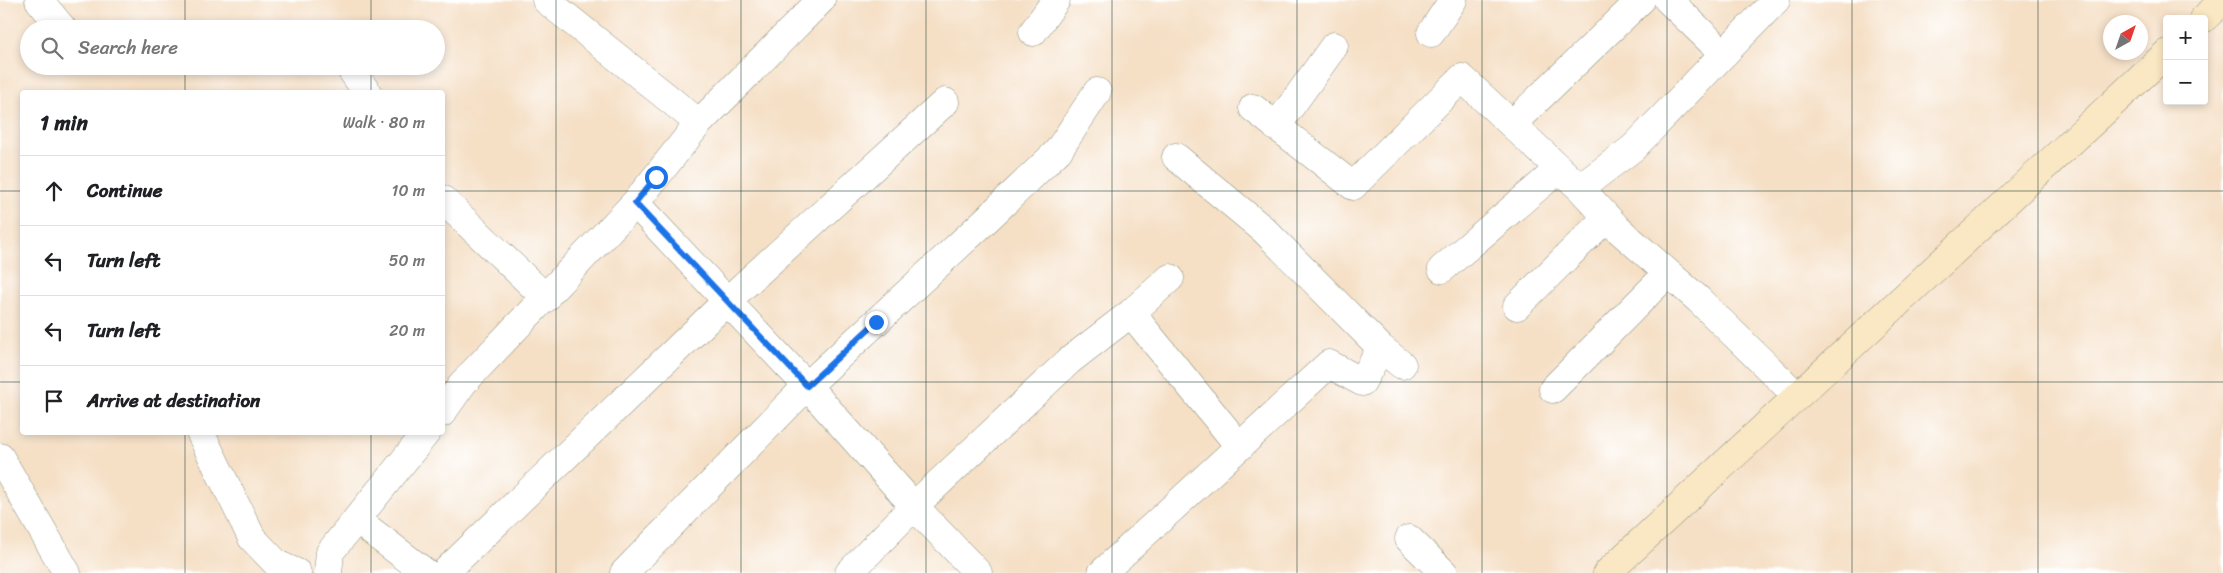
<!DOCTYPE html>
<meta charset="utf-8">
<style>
:root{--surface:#fff;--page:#f2f2f2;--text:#202124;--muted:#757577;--line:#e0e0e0}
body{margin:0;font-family:Sriracha,sans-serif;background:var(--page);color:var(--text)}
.controls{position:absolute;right:15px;top:15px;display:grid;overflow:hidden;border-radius:5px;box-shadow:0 2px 8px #0003}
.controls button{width:45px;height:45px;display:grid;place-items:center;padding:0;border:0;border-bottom:1px solid var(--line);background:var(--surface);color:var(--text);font:25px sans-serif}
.compass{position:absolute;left:2103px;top:15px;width:45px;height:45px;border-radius:50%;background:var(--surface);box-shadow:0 2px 8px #0003;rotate:40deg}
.stop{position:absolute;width:15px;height:15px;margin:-11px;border:4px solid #1a73e8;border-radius:50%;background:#fff}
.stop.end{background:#1a73e8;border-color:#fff;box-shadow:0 1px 5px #0008}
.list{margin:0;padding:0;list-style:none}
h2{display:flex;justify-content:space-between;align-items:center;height:65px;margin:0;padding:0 20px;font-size:21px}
h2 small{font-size:16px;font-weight:400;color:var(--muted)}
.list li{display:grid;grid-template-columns:32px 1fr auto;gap:15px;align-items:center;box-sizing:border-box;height:70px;padding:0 20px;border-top:1px solid var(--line)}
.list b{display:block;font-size:19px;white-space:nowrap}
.list em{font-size:16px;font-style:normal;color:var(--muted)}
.icon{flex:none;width:28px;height:28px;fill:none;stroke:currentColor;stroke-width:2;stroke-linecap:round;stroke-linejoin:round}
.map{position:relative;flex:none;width:2223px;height:573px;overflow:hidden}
.search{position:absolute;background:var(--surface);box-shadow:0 2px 8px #0003;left:20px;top:20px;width:425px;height:55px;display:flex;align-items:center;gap:12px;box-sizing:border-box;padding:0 18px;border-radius:28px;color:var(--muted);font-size:19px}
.panel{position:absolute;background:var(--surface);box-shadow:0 2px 8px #0003;left:20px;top:90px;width:425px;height:345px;border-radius:5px}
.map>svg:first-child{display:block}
</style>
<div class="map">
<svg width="2223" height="573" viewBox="0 0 2223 573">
<rect width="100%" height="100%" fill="#fff"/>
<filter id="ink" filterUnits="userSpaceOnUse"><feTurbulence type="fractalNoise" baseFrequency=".02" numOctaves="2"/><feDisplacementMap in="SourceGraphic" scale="10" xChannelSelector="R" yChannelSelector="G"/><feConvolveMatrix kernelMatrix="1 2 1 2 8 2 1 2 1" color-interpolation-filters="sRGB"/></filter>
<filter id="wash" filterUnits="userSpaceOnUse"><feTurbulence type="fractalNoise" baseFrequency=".0096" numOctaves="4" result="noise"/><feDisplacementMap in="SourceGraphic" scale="20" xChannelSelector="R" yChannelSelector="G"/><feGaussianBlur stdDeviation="1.12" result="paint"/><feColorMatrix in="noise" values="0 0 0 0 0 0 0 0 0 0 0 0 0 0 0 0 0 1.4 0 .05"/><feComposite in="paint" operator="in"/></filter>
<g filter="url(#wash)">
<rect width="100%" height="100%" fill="#f5dfc5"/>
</g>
<g filter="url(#ink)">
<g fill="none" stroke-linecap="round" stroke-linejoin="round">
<defs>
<path id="minor" d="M39,0L63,29
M546,0L699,123
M1668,0L1724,54
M1033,32L1056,0
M1431,33L1453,0
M352,71L367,92
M1253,108L1353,186L1462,78L1580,188L1619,230L1699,300L1796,395
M1512,124L1641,0
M1276,127L1334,46
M1176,157L1264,230L1381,348L1402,365
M1580,188L1633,148L1776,0
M442,199L546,298
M635,203L807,386L914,506L978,573
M1442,269L1559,169
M1517,306L1607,217
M1131,313L1240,447
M1553,389L1668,273
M442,413L463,383L635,203L699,123L821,0
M200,432L252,538L277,564L297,573
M0,457L67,573
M357,520L426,573
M1409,539L1444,573
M328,573L330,552L427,432
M444,573L727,301L945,102
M624,573L807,386L986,220L1058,151L1097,92
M849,573L914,506L1069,361L1131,313L1170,278
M1102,573L1329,364L1362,382L1381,348"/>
<path id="secondary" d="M2203,19L2223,1
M1607,573L2167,53"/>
</defs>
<use href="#minor" stroke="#8a8e7c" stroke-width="29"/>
<use href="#secondary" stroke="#8a8e7c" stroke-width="29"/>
<use href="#minor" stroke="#fff" stroke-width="28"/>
<use href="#secondary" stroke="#fae7c3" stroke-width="28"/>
</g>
</g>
<g fill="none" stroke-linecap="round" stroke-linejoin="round" filter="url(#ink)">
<path stroke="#1a73e8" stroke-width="6" d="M656,177L635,203L807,386L876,322"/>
</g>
<path fill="none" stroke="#1f3d34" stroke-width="1" stroke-opacity="0.55" d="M185,0V29M371,0V29M556,0V573M741,0V573M926,0V573M1112,0V573M1297,0V573M1482,0V573M1667,0V573M1852,0V573M2038,0V573M185,66V92M371,66V92M0,191H22M442,191H2223M0,382H22M442,382H2223M185,432V573M371,432V573"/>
</svg>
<div class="controls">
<button>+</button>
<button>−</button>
</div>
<svg class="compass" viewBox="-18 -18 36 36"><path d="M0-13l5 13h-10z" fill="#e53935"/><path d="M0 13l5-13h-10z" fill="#757577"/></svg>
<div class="stop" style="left:656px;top:177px"></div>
<div class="stop end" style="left:876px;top:322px"></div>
<div class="search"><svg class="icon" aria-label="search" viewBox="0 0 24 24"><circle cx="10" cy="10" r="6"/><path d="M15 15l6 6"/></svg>Search here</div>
<section class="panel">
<h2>1 min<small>Walk · 80 m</small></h2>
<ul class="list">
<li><svg class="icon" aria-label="ahead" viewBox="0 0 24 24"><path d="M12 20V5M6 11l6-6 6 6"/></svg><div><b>Continue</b></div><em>10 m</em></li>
<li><svg class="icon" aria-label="left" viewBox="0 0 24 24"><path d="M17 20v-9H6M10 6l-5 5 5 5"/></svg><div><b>Turn left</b></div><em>50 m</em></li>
<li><svg class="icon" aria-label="left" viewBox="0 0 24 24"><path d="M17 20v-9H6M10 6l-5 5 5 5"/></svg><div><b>Turn left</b></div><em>20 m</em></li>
<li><svg class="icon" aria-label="arrive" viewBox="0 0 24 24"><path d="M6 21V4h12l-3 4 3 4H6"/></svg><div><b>Arrive at destination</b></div></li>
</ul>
</section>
</div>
